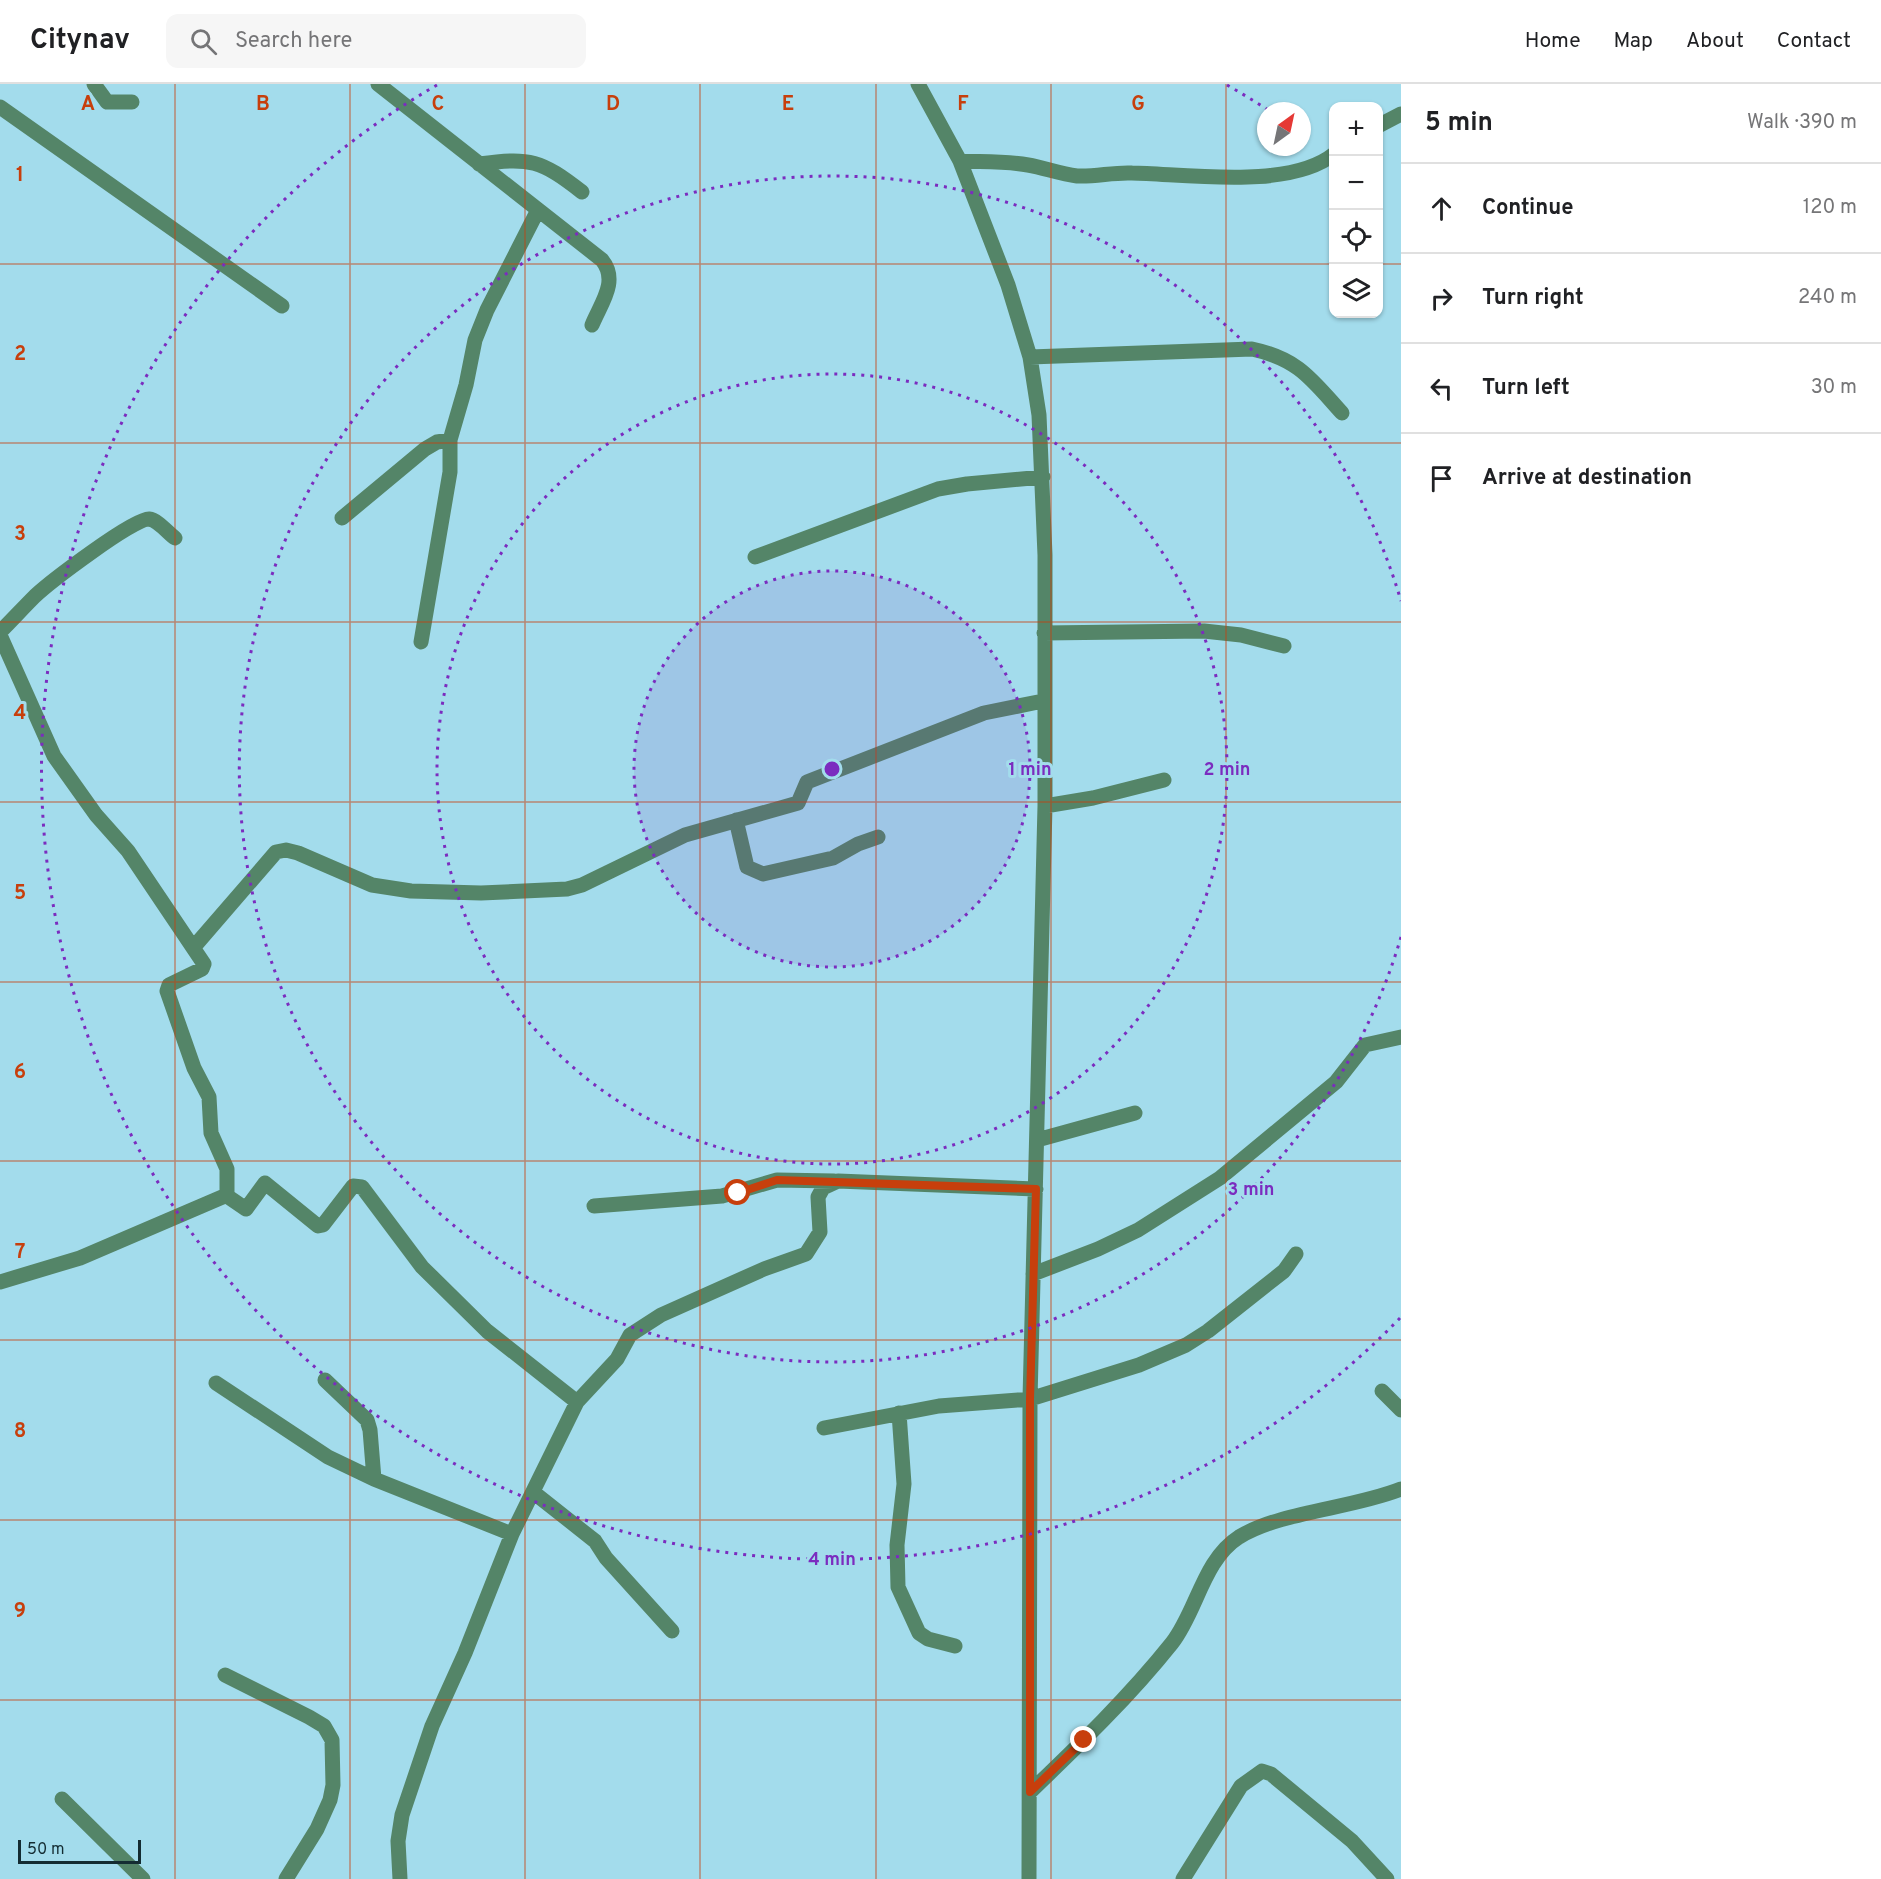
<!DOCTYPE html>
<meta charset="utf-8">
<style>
:root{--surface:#fff;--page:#f6f6f6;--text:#202124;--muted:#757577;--line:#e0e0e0}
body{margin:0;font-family:Overpass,sans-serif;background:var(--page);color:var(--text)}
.controls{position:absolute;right:18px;top:18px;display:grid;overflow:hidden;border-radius:12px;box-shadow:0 2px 4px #0004}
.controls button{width:54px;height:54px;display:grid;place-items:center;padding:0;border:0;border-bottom:2px solid var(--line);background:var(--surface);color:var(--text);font:30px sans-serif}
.compass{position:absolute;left:1257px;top:18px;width:54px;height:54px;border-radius:50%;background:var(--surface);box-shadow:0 2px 4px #0004;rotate:33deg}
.scale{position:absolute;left:18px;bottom:15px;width:123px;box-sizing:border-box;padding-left:6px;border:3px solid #142c32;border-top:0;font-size:16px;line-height:21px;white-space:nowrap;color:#142c32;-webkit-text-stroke:4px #a3dcec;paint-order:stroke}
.stop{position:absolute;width:18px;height:18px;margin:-14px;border:4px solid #c73f0c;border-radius:50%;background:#fff}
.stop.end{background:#c73f0c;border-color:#fff;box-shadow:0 2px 6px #0008}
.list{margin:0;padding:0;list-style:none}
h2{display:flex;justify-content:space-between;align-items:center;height:78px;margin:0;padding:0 24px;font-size:26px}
h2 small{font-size:20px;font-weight:400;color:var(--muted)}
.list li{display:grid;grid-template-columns:39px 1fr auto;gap:18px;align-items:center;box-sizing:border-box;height:90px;padding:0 24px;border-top:2px solid var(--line)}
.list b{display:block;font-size:22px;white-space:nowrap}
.list em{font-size:20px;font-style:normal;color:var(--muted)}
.icon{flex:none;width:33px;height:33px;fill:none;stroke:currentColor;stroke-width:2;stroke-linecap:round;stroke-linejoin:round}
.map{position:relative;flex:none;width:1401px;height:1795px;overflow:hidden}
header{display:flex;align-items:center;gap:36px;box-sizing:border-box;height:84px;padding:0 30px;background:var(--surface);border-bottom:2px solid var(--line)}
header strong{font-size:28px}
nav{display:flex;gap:33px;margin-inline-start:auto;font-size:21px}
.search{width:420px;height:54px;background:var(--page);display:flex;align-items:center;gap:15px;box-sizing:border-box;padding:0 21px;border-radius:12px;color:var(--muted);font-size:22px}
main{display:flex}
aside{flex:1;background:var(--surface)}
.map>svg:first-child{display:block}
</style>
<header>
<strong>Citynav</strong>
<div class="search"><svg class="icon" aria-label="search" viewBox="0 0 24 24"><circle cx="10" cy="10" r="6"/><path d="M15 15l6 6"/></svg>Search here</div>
<nav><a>Home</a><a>Map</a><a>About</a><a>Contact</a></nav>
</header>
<main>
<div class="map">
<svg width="1401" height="1795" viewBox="0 0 1401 1795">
<rect width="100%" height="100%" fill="#a3dcec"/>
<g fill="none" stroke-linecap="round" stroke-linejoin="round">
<path stroke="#548568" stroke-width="15" d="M94,0L107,18H132
M378,0L602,176C619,197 601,219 592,241
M918,0L960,77L1008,201L1030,273L1039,331L1045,471V722L1030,1315L1029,1795
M0,23L282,222
M1378,42L1401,30
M960,77C982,78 1006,77 1028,81C1045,84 1060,90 1077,92C1096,93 1113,88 1132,89C1186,90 1289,106 1334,70
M479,80C530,73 541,76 582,108
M1030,273L1252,265C1299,275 1312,296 1342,329
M342,434L425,365L437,358L450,356
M755,473L938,405L967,400L1043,393
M0,548C12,536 23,524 35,512C50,498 134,434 149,435C158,436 168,449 175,454
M1044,549L1204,547L1241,551L1284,562
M0,551L54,672L96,731L128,767L204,880L202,885L169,901L167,907L194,984L209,1013L211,1049L227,1085V1112L246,1125L265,1099L318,1142L323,1141L353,1102L362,1103L422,1183L487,1247L577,1318
M421,558L450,388V356L466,301L475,256L487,226L538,126
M1045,722L1093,714L1164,696
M736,736L747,783L763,790L833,774L858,760L878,753
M193,864L276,768L286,766L298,769L372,801L411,807L481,809L567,805L582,801L685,751L798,719L807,698L984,629L1043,617
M1037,1056L1135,1029
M594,1122L722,1112L777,1096L834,1097
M1033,1190L1098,1165L1138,1146L1220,1094L1336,998L1365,961L1401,953
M0,1198L80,1174L227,1111
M325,1296L367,1336L370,1346L374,1395
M216,1299L328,1373L374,1395L512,1450
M1382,1307L1401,1326
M899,1329L904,1400L897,1461L898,1503L919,1549L928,1555L955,1562
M824,1344L939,1322L1030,1315L1139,1281L1186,1261L1208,1247L1284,1187L1296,1170
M533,1408L595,1457L606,1474L672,1547
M225,1591L309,1633L324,1642L332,1656L333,1701L330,1716L317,1745L286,1795
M1030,1708C1079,1661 1129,1613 1172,1559C1197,1527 1203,1476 1239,1453C1282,1427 1351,1425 1401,1405
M62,1715L143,1795
M400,1795L398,1757L402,1731L432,1642L465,1569L512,1450L577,1318L617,1275L630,1251L661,1231L764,1185L806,1170L820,1148L818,1113L823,1104L838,1097L1036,1105
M1183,1795L1241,1702L1262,1687L1271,1690L1352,1757L1387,1795"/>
</g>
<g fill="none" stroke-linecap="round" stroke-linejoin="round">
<path stroke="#c73f0c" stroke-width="8" d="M738,1109L777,1096L1036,1105L1030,1315V1708L1084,1656"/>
</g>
<path fill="none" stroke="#c73f0c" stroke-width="1.5" stroke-opacity="0.55" d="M175,0V1795M350,0V1795M525,0V1795M700,0V1795M876,0V1795M1051,0V1795M1226,0V1795M0,180H1334M1378,180H1401M0,359H1401M0,538H1401M0,718H1401M0,898H1401M0,1077H1401M0,1256H1401M0,1436H1401M0,1616H1401"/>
<circle cx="832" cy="685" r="198" fill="#7b2cbf" fill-opacity=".12"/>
<g fill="none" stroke="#7b2cbf" stroke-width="3" stroke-dasharray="3 6">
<circle cx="832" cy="685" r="198"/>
<circle cx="832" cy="685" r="395"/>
<path d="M1401 853A593 593 0 1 1 1401 517"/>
<path d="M1400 1234A790 790 0 1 1 437 1M1227 1A790 790 0 0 1 1268 26"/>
</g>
<g font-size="20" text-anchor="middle" font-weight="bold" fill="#c73f0c" stroke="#a3dcec" stroke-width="6" stroke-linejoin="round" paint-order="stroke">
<text x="88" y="26">A</text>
<text x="263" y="26">B</text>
<text x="438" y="26">C</text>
<text x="613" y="26">D</text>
<text x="788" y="26">E</text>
<text x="963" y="26">F</text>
<text x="1138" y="26">G</text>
<text x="20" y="97">1</text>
<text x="20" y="276">2</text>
<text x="20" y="456">3</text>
<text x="20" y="635">4</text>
<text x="20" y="815">5</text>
<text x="20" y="994">6</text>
<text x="20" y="1174">7</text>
<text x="20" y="1353">8</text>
<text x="20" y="1533">9</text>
</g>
<circle cx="832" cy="685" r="9" fill="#7b2cbf" stroke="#a3dcec" stroke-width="3"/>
<g font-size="18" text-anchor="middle" font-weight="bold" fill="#7b2cbf" stroke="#a3dcec" stroke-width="6" stroke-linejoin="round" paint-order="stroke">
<text x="1030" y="691">1 min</text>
<text x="1227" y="691">2 min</text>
<text x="1251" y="1111">3 min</text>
<text x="832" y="1481">4 min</text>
</g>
</svg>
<div class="controls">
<button>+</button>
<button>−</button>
<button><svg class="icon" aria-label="locate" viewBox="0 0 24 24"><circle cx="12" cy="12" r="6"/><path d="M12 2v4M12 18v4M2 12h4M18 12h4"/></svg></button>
<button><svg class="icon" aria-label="layers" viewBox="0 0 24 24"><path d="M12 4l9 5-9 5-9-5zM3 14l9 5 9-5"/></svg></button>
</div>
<svg class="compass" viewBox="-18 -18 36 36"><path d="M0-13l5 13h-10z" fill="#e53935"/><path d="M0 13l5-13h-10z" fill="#757577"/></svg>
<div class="scale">50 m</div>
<div class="stop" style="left:738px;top:1109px"></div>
<div class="stop end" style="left:1084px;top:1656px"></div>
</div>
<aside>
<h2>5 min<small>Walk · 390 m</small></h2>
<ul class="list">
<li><svg class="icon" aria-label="ahead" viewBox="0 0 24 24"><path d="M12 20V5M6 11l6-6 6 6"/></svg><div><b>Continue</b></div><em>120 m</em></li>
<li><svg class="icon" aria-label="right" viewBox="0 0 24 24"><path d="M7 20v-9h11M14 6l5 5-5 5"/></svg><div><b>Turn right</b></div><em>240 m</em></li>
<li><svg class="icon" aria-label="left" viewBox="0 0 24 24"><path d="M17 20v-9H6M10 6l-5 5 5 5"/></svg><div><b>Turn left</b></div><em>30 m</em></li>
<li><svg class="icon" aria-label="arrive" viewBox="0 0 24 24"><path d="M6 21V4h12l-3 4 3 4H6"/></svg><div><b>Arrive at destination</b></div></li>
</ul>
</aside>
</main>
